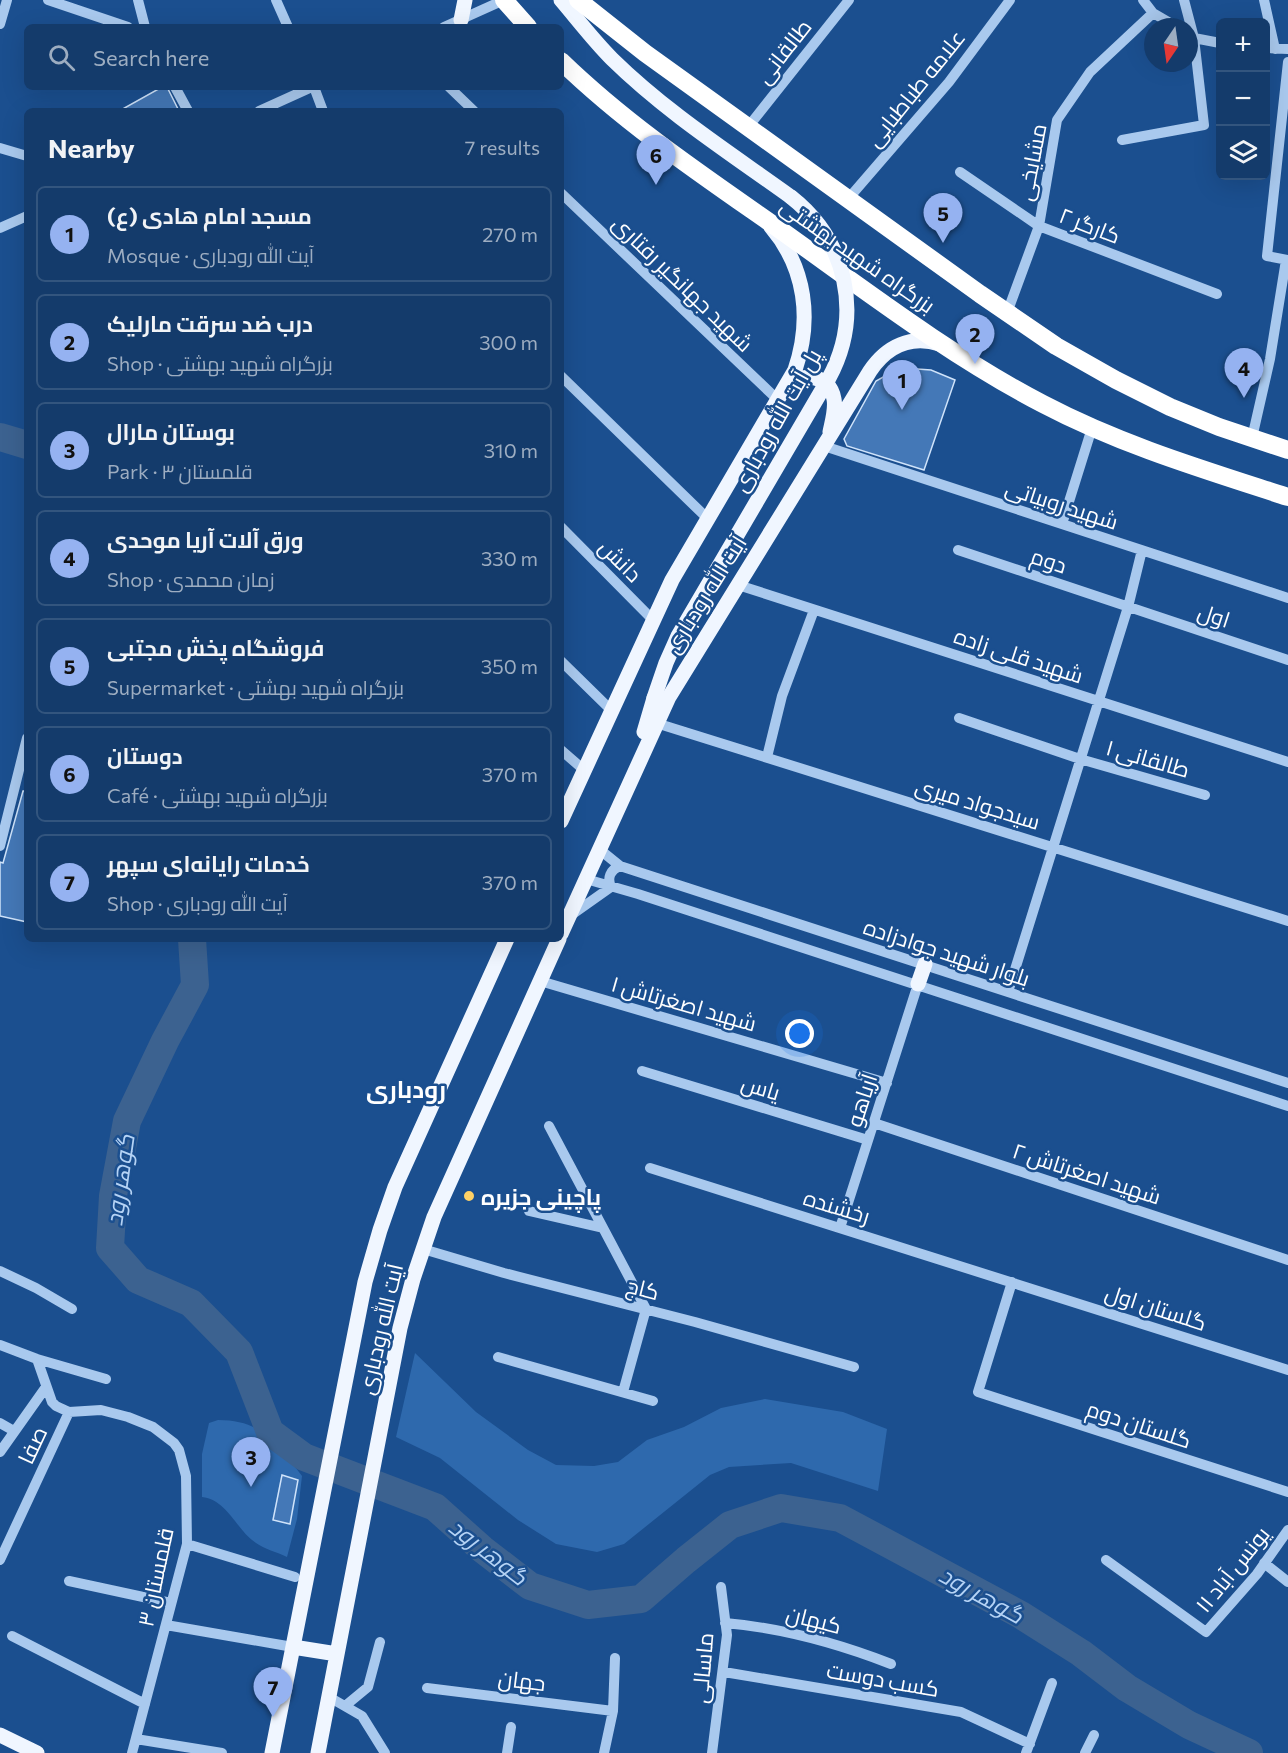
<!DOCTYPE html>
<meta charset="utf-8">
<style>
:root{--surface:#143b6b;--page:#214673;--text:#f1f3f6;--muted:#9dadc1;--line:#33557e;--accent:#95b2f1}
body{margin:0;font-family:Commissioner,Cairo,sans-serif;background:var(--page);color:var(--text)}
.controls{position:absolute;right:18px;top:18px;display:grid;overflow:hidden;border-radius:9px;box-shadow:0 6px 24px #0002}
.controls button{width:54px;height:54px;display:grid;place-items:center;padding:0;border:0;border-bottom:2px solid var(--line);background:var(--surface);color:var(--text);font:30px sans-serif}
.compass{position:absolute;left:1144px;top:18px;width:54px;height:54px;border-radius:50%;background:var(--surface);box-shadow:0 6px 24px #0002;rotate:193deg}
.you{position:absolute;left:800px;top:1034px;width:21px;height:21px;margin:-15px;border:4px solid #fff;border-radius:50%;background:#1a73e8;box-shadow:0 0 0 9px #1a73e833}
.badge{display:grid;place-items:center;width:39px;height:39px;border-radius:50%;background:var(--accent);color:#111;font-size:20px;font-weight:700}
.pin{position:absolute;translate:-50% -50px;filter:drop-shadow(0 2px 3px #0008)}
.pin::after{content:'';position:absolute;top:32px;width:21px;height:18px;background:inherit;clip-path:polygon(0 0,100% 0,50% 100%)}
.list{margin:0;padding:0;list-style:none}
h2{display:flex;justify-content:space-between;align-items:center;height:78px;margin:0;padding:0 24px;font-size:26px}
h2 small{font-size:20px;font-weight:400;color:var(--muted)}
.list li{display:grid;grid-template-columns:39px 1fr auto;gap:18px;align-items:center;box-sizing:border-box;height:96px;margin:0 12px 12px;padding:0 12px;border:2px solid var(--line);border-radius:9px}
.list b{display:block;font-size:22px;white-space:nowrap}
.list p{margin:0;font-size:20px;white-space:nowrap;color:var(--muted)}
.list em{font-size:20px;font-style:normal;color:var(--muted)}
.icon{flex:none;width:33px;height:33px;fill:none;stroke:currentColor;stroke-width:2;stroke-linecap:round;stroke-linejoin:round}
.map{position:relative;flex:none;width:1288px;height:1753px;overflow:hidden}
.search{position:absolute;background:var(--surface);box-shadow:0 6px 24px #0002;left:24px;top:24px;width:540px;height:66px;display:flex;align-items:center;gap:15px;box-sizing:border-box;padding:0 21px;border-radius:9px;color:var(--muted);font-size:22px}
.panel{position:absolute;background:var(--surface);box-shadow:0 6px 24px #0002;left:24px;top:108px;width:540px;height:834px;border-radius:9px}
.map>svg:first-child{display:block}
</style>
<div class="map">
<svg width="1288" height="1753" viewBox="0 0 1288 1753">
<rect width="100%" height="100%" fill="#1b4f8f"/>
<path fill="#2e69ad" d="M415,1353L476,1412L528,1450L556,1465L594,1466L618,1462L647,1440L684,1427L721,1408L765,1399L843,1412L887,1429L878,1491L791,1463L729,1467L710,1475L624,1544L597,1552L556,1544L518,1520L440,1458L396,1437Z
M218,1420C263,1420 277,1444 302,1476L297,1519L287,1557C277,1552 264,1549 256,1543C236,1530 228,1500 202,1497V1454L209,1423Z"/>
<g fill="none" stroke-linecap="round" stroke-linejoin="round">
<path stroke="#3c6290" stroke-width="28" d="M0,437L27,445
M192,939L195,985L165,1041L127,1121L113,1196L110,1248L138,1280L191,1303L239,1352L270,1432L304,1457L435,1507L482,1549L530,1586L588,1605L641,1599L686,1560L730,1525L781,1508L840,1518L1021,1615L1081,1653L1127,1688L1189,1725L1249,1753"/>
</g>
<path fill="#4478b7" stroke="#cfe3fa" stroke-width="1.5" d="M162,87H167L179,111H119Z
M917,369L931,370L955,380L924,470L847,446L844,439L876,381L894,371Z
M23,791H27V922L0,916V862L3,863Z
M282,1475L298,1480L290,1524L273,1520Z"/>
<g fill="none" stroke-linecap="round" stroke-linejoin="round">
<path stroke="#a9c9ee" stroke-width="10" d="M48,0L128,27
M138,0L145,27
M276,0L288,27
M1143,0L1153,13L1177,27
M1264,0L1275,49
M0,24L7,0
M444,27L504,0
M1189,35L1194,38L1220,43
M1266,48L1288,49
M1288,62L1267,256L1288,260
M175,87L188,111
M314,87L323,111
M449,87L474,111
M259,111L312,87
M748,127L849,0
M1122,140L1204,125L1194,38L1184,0
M0,148L27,156
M960,172L1039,226L1217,294
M561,193L778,400
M848,199L949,82L1010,0
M0,228L27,216
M1007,313L1039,226L1057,120L1090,72L1153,13
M561,376L707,518
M1252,438L1270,359L1286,260
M824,446L1288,598
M1062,524L1092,428
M561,527L653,620
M958,550L1288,660
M738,585L1288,762
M561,661L611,710
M959,718L1080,759L1205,795
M656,723L1288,921
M561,750L584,770
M767,757L782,696L814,610
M0,846L27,738
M599,849L620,866L1288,1083
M586,879L638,894L1288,1106
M570,916L611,887C607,878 610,870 620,866
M540,981L887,1083
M1008,992L1128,607L1142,550
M642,1071L868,1140
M874,1123L1288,1260
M549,1126L646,1309L623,1392
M650,1168L1288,1370
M529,1211L603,1228
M840,1228L918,984
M423,1249L504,1273L695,1322L854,1367
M0,1271L36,1288L72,1309
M1012,1282L978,1392L1288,1492
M0,1345L37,1359L106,1379
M498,1357L653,1401
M37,1359L52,1402L56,1406L69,1412L101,1410L128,1417L153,1427L174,1443L179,1450L186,1476L187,1544L132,1753
M0,1423L14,1431
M0,1452L46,1387
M187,1544L295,1577
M0,1560L69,1412
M1106,1560L1206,1632L1257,1574L1288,1530
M1264,1563L1288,1582
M69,1581L171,1603
M725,1623C783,1628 837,1643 891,1664
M166,1625L293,1647
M12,1636L145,1704
M724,1672L961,1712L1030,1744
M427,1688L613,1711
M329,1697L362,1716L385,1753
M345,1706L368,1687L380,1642
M136,1739L222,1753
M507,1753L511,1727
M604,1753L613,1711L615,1658
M712,1753L727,1635L721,1587
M1026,1753L1052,1683
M1085,1753L1094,1735"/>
<path stroke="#f0f6ff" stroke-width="15" d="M561,0C578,20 594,41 612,59C666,112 730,153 791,197
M461,20L465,0
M787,388C801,371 830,374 834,399C836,409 832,422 830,432
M644,732L654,698
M561,821L672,580L795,370C812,320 806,268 771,227
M561,934L669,697L870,371C887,346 911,335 940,344
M918,984L925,964
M293,1647L337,1654
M0,1735L37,1753
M272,1753L365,1282L380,1230L395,1187L507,939
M318,1753L400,1328L413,1279L434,1217L559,939"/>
<path stroke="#fff" stroke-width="18" d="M504,0L528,27
M578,0L645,53L980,294L1056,346L1116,380L1170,407L1219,427L1288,450
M561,61C625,123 699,173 772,224C861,287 947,354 1043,404C1121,445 1205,470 1288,497"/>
<path stroke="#f0f6ff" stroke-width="15" d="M654,698L666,663L678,636L829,378C863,315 847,241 791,197"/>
</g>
<circle fill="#ffd166" stroke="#1b4f8f" stroke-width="2" cx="469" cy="1196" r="6"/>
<g text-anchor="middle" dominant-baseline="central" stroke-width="5" stroke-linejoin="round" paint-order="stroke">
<g font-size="22" fill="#fff" stroke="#1b4f8f">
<text transform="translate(783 51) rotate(-52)">طالقانی</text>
<text transform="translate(915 88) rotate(-51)">علامه طباطبایی</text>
<text transform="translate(1031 162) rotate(-79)">مشایخی</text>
<text transform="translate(1090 225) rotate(21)">کارگر ۲</text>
<text transform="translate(858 255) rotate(35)">بزرگراه شهید بهشتی</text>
<text transform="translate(683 283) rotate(44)">شهید جهانگیر رفتاری</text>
<text transform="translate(776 420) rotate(-61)">پل آیت الله رودباری</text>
<text transform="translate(1062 504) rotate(18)">شهید روبیاتی</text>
<text transform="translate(621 560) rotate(45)">دانش</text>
<text transform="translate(1049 560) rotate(18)">دوم</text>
<text transform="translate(705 594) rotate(-58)">آیت الله رودباری</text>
<text transform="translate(1214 615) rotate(18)">اول</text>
<text transform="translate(1019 655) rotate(18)">شهید قلی زاده</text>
<text transform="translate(1148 758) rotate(16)">طالقانی ۱</text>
<text transform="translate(978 803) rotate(17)">سیدجواد میری</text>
<text transform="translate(947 952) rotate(18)">بلوار شهید جوادزاده</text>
<text transform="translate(684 1003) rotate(16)">شهید اصغرتاش ۱</text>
<text transform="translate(761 1087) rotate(17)">یاس</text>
<text transform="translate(861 1100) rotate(-72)">آریاهو</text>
<text transform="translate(1087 1173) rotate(18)">شهید اصغرتاش ۲</text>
<text transform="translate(837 1206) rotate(17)">رخشنده</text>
<text transform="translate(643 1288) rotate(14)">کاج</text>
<text transform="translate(1156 1307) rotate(18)">گلستان اول</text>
<text transform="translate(380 1329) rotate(-77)">آیت الله رودباری</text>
<text transform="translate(1139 1424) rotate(18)">گلستان دوم</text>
<text transform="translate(32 1445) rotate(-65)">صفا</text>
<text transform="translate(1232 1569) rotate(-51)">یونس آباد ۱۱</text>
<text transform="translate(155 1577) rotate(-78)">قلمستان ۳</text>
<text transform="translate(814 1619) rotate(14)">کیهان</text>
<text transform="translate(702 1668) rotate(-85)">ماسالی</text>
<text transform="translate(883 1679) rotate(10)">کسب دوست</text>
<text transform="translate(522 1680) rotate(7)">جهان</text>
</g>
<g font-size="22" font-weight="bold" fill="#fff" stroke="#1b4f8f" text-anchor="start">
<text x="481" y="1196">پاچینی جزیره</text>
</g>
<g font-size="24" font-weight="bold" fill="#fff" stroke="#1b4f8f">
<text x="406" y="1088">رودباری</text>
</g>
<g font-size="24" font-style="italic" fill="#b5d3f5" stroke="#1b4f8f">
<text transform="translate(119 1180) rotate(-82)">گوهر رود</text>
<text transform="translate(489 1551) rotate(38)">گوهر رود</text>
<text transform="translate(982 1594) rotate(29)">گوهر رود</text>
</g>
</g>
</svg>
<div class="controls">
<button>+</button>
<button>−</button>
<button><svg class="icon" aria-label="layers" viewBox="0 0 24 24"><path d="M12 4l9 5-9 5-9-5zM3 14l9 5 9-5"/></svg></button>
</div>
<svg class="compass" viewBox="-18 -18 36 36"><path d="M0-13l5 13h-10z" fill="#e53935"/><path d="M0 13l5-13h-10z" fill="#9dadc1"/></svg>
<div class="you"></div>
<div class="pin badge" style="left:902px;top:410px">1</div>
<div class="pin badge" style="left:975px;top:364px">2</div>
<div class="pin badge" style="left:251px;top:1487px">3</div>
<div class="pin badge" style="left:1244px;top:398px">4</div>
<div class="pin badge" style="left:943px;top:243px">5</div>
<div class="pin badge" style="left:656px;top:185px">6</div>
<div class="pin badge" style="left:273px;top:1717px">7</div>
<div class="search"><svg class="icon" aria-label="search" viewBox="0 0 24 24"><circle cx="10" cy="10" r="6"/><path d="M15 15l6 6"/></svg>Search here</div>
<section class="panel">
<h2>Nearby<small>7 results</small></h2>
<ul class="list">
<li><span class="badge">1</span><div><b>مسجد امام هادی (ع)</b><p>Mosque · آیت الله رودباری</p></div><em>270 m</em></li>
<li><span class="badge">2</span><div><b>درب ضد سرقت مارلیک</b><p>Shop · بزرگراه شهید بهشتی</p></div><em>300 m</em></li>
<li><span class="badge">3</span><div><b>بوستان مارال</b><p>Park · قلمستان ۳</p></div><em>310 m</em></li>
<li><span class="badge">4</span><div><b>ورق آلات آریا موحدی</b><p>Shop · زمان محمدی</p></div><em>330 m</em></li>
<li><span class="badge">5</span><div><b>فروشگاه پخش مجتبی</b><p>Supermarket · بزرگراه شهید بهشتی</p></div><em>350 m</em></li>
<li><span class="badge">6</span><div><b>دوستان</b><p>Café · بزرگراه شهید بهشتی</p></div><em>370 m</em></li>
<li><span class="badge">7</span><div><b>خدمات رایانه‌ای سپهر</b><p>Shop · آیت الله رودباری</p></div><em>370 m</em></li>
</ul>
</section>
</div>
